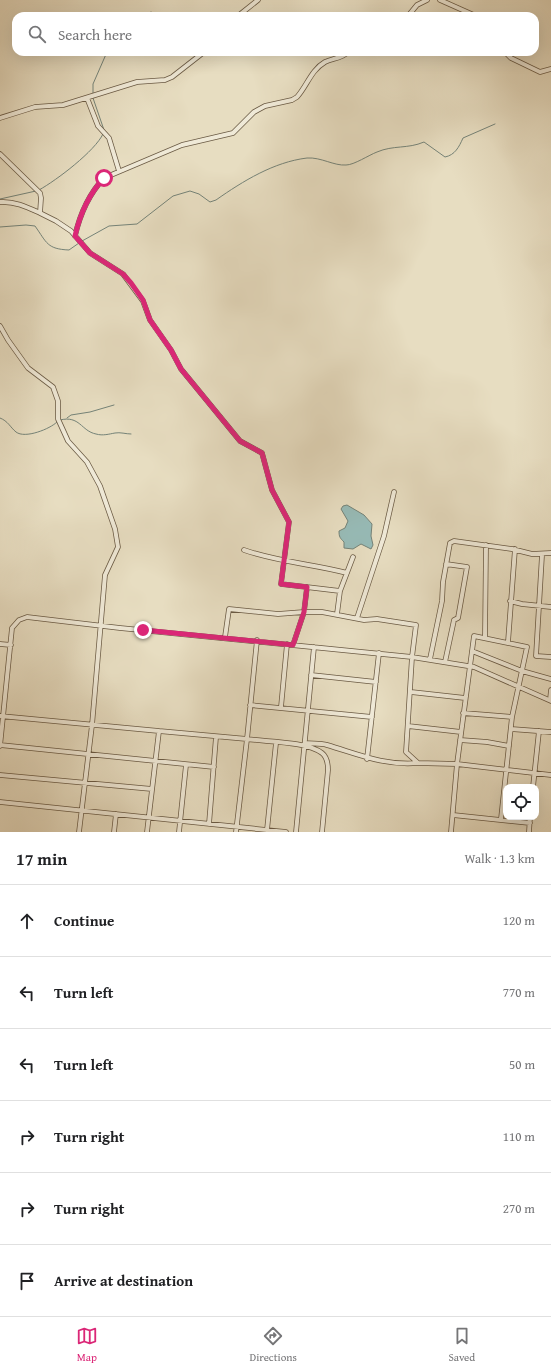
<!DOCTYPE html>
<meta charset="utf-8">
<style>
:root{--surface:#fff;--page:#f6f6f6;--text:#202124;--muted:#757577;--line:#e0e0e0;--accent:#db2777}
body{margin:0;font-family:"Gentium Book Plus",serif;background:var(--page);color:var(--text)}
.controls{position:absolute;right:12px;bottom:12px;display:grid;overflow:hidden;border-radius:8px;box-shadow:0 4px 16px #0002}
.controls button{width:36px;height:36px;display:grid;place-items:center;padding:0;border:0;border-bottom:1px solid var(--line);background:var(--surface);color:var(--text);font:20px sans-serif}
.stop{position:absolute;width:12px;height:12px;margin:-9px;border:3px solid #db2777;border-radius:50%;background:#fff}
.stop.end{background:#db2777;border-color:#fff;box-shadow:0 1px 4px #0008}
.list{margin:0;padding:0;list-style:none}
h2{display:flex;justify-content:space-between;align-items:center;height:52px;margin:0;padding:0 16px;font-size:17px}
h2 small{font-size:13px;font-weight:400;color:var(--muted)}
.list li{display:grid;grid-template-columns:26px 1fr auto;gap:12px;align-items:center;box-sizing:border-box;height:72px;padding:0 16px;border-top:1px solid var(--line)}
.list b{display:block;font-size:15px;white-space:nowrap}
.list em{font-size:13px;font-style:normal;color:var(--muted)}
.icon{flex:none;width:22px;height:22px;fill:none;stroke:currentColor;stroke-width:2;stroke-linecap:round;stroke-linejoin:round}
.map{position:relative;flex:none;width:551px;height:832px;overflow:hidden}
.search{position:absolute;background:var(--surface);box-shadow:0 4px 16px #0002;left:12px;right:12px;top:12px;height:44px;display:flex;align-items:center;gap:10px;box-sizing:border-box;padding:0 14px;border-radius:12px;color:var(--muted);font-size:15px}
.sheet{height:484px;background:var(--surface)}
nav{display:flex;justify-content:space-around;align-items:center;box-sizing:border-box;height:56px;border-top:1px solid var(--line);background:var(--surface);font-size:11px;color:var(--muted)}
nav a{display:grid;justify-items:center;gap:2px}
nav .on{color:var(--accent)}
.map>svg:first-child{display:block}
</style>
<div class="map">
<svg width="551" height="832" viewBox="0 0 551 832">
<rect width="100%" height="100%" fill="#e7ddc1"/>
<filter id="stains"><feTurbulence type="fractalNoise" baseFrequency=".005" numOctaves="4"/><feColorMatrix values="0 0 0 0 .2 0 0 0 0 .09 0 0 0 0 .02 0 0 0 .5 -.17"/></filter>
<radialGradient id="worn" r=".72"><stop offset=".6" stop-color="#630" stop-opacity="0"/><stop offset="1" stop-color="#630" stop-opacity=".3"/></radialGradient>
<path fill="#97bbb7" stroke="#758378" d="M347,505L364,515L372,524L371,536L373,545L371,549L361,544L353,549L344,548V542C340,538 339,537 339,531L345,528L348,521L341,509L343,506Z"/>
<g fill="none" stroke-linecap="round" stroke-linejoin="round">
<path stroke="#758378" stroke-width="1" d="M143,16L151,12
M93,95V84L107,52
M93,98L104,130
M39,190C57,180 95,151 103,134
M0,199L36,191
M0,227L26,225L35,226C47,243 47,249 69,250L79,243
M82,241L109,226L137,224L173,196L190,191L199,194L210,202L216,200C243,181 274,162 307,158C321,157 334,166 346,165C354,165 369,155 377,152C393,145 408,149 424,142L445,157C455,155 459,147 463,138L495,124
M0,418C8,421 10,427 16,432C25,439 50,429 57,422
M67,418L71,415L90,412L114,405
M60,420C80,415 81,431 96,434C103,436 109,434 115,433C120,432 126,434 131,434"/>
<defs>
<path id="minor" d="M440,0L476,16
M238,16L258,0
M408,16L417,5L427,0
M505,52L511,58L540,72L551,69
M87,98L98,126L109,138L119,171
M0,118L35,107L63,105L137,82L165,80L172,77L204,52
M0,154L40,193L41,198L40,213L56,221L71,231L90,253L123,274L143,301L150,320L171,350L181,369L240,441L262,453L272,490L289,522L281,584L340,591
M0,202C15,201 27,207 40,213
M75,236C80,214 88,195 104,178L182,145L233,133L254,112L265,106L292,100L297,97C307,86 311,70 325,62C333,58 341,59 348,52
M0,326L8,340L28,368L53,387L58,401V419L68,441L87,462L100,486L115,529L118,547L105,575L92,725L79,832
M244,550C278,562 313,564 347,573
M542,555L536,656L551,657
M510,601L522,604L551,607
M337,614L340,591L353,557
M357,618L384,536L394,492
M225,637L229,609L278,614L304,612H322L364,620L377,619L416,625L412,657L474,667L551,701
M485,637L486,545
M257,640L247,739C266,742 306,741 322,753C327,757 328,763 328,770L322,832
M508,642L515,549
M0,644L11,645
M293,645L304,612L307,587
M472,651L522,671L551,679
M430,659L442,601L443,582L450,543L454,541L512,549L532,554L551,553
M445,662L454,620L458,618L467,567L446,564
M311,675L376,682
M411,692L465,698
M550,700L551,690
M250,705L372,717
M281,707L287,644
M463,713L512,717
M0,716L159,731
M408,726L461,732
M511,729L551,732
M460,740L487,742L509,746
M305,743C312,744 320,743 327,745C358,754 384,766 418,763
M0,745L214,767
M0,746L12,628L19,620L27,617L120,628L412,657L406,752L418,763L457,764L551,775
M367,759L379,653
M0,775L152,789
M533,787L539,731
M0,802L286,832
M453,815L530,823
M209,824L216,737
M267,830L276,743
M114,832L116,814
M147,832L159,731L247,739L236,832
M179,832L186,765
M296,832L314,647
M451,832L457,764L474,636L527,647L512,717L501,819
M529,832L530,817"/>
</defs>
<use href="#minor" stroke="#6a5a44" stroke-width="5.5"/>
<use href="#minor" stroke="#efe9d7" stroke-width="4"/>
</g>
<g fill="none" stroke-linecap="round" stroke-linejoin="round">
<path stroke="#db2777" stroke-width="5" d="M104,178C88,195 80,214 75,236L90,253L123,274L131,283L143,300L150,320L171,350L181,369L240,441L262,453L272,490L289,522L281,584L307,587L304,612L293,645L143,630"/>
</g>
<rect width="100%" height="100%" filter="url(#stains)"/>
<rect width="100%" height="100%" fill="url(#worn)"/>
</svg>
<div class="controls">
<button><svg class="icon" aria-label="locate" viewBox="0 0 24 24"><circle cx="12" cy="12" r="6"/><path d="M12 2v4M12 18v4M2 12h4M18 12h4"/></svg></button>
</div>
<div class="stop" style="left:104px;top:178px"></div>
<div class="stop end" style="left:143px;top:630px"></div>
<div class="search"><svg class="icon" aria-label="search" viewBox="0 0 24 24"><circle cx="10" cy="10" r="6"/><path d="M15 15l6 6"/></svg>Search here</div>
</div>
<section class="sheet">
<h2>17 min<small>Walk · 1.3 km</small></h2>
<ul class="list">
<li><svg class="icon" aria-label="ahead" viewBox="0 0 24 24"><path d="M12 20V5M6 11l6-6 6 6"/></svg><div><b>Continue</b></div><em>120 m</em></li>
<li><svg class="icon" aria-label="left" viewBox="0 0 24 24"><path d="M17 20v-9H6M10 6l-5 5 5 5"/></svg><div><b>Turn left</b></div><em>770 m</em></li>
<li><svg class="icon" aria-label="left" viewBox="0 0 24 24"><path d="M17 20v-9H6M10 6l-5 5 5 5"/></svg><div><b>Turn left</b></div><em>50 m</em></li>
<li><svg class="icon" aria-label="right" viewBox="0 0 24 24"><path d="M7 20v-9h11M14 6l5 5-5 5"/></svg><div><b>Turn right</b></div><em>110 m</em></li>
<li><svg class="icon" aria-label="right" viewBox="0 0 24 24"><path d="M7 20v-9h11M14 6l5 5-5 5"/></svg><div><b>Turn right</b></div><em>270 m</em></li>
<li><svg class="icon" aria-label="arrive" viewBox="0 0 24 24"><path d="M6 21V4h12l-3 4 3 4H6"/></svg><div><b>Arrive at destination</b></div></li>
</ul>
</section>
<nav>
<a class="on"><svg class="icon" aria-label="map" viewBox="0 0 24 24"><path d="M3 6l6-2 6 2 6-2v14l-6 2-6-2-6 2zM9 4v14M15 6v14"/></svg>Map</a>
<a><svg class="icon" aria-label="directions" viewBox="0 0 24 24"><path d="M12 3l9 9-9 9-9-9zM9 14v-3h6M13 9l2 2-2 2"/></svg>Directions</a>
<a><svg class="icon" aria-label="saved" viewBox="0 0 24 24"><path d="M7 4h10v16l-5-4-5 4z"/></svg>Saved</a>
</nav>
